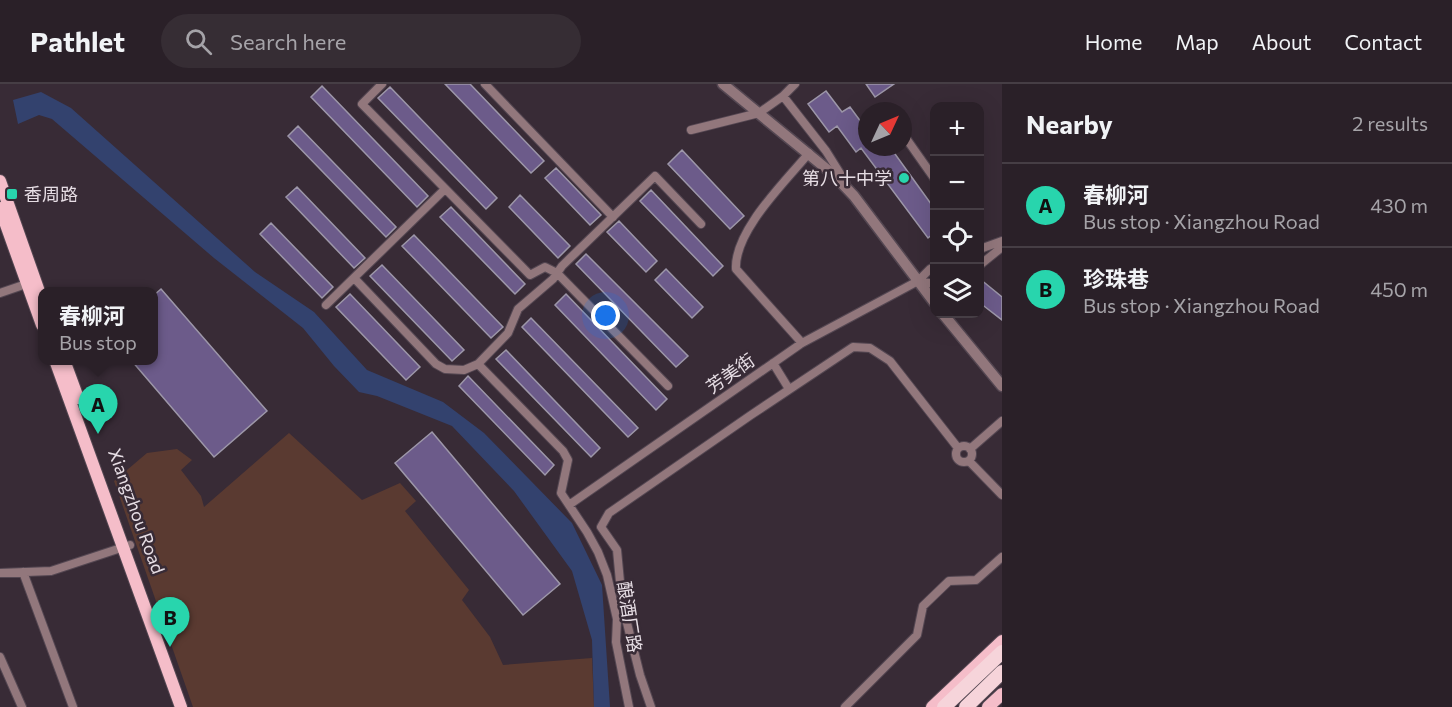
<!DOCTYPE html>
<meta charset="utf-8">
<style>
:root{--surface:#2a2028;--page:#362d34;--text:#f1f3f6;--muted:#a5a3a8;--line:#463e45;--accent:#28d5ad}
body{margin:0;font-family:Commissioner,"Noto Sans SC",sans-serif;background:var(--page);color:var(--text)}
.controls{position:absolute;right:18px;top:18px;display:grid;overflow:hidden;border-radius:12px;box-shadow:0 6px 24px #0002}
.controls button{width:54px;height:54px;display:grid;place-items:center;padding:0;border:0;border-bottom:2px solid var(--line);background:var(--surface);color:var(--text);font:30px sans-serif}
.compass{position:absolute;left:858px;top:18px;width:54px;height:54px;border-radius:50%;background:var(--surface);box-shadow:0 6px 24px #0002;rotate:46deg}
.you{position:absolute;left:606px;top:232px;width:21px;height:21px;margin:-15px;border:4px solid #fff;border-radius:50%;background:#1a73e8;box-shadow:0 0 0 9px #1a73e833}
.badge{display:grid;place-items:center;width:39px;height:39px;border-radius:50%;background:var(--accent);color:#111;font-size:20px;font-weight:700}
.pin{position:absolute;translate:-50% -50px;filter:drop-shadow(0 2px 3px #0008)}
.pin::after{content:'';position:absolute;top:32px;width:21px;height:18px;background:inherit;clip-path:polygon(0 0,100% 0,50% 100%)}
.popup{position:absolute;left:38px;top:203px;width:120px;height:78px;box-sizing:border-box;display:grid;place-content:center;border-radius:12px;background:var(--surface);filter:drop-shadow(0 2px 4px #0005);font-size:20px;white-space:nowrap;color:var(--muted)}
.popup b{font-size:22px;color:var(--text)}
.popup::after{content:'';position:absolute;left:50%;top:100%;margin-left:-12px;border:12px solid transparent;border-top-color:var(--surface)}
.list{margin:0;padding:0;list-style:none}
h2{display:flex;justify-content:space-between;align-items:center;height:78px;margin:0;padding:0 24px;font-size:26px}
h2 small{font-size:20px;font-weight:400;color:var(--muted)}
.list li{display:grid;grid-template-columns:39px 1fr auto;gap:18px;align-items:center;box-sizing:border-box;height:84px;padding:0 24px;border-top:2px solid var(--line)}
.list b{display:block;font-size:22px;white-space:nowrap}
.list p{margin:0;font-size:20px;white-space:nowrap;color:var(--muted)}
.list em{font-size:20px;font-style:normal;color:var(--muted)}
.icon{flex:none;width:33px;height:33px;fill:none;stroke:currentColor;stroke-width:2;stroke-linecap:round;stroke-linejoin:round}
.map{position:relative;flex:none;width:1002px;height:623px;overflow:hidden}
header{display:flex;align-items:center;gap:36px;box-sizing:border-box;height:84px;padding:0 30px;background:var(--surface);border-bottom:2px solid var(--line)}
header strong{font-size:28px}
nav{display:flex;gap:33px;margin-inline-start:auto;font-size:21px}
.search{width:420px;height:54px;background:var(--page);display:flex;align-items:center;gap:15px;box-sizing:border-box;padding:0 21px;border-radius:33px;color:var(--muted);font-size:22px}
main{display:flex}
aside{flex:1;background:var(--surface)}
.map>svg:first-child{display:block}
</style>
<header>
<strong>Pathlet</strong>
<div class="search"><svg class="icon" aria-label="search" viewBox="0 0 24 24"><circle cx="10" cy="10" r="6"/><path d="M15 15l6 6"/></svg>Search here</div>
<nav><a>Home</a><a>Map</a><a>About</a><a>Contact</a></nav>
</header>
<main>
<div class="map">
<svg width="1002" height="623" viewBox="0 0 1002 623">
<rect width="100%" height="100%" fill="#382b36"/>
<path fill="#5a3a31" d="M289,349L362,416L400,399L416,417L405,427L469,506L462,516L490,553L503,581L592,574L594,623H193L114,397L147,369L177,365L192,376L181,386L201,412L204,423Z"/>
<path fill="#33426e" d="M41,8L71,24L255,188L314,228L367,286L443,318L484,349L572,439L602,501L610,623H594L592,556L572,487L514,407L452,342L377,312L359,308L334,282L303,244L214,174L52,35L39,31L18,40L13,16Z"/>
<path fill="#6c5b8a" stroke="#9d97a9" stroke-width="1.5" d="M445,0H470L544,77L531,89Z
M866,0H894L875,13Z
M322,2L428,112L417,123L311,13Z
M390,3L497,114L486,125L378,14Z
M826,7L842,28L850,23L867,46V63H890L934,124V149L928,154L861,64L856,68L837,42L829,48L808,20Z
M298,42L396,143L386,153L288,52Z
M682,66L744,132L730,145L668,80Z
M556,84L601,131L590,141L545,94Z
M297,103L365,174L354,184L286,113Z
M651,106L723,182L713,192L640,117Z
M520,111L570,162L558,174L509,123Z
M451,123L525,200L515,210L440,133Z
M619,137L657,177L646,188L607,148Z
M271,139L333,203L322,214L260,150Z
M414,151L503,243L491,254L402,162Z
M586,170L688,272L676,283L576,180Z
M382,181L464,266L452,277L370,192Z
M666,185L703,223L692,234L655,196Z
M980,195L1002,213V236L980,219Z
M161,205L267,327L214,373L131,276H153V212Z
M350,210L420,283L406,296L336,223Z
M566,210L667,315L656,326L555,221Z
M531,234L638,344L628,353L522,243Z
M506,266L600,364L591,373L496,275Z
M468,292L554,381L545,391L459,302Z
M432,348L560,500L523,531L395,379Z"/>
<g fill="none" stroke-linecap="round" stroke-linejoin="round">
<defs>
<path id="minor" d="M382,0L362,20L530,191L545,183L557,189L668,302
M485,0L613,133
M783,12L826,67L846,99
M691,46L759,29L783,12L795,0
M903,50L934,94
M980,165L1002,157
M980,181L1002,163
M355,195L436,280L445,285L464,286L478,280L508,249L518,225L553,195L562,182L655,92L701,140
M918,197L934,200
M0,209L32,198
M326,221L445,105
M802,259L736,185C734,147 785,98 809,69
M773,279L789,305
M478,280L563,367L568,376L561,409L587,448L598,468L607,491L617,535L616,558L629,623
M956 370a8 8 0 1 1 16 0a8 8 0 1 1-16 0Z
M970,365L1002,337
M969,377L1002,411
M569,421L802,259L918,197L930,185L934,183
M23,488L73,623
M0,489L51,487L130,461
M0,573L22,623
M651,623L640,591L622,519L617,466L601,443L609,429L751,331L853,263L870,264L890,277L958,364
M845,623L917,551L923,522L949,497L976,496L1002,473"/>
<path id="tertiary" d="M723,0L834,91L854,112L934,218
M943,230L1002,302"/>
<path id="primary" d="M0,97L42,216
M0,124L42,241
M55,276L181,623
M64,276L78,314
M932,623L1002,557
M988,623L1002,610"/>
<path id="trunk" d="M944,623L1002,568
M966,623L1002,588"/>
</defs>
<use href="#minor" stroke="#544752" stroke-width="10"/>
<use href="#tertiary" stroke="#544752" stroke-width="13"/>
<use href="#primary" stroke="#544752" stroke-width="14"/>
<use href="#trunk" stroke="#544752" stroke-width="16"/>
<use href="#minor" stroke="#92777c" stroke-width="8"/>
<use href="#tertiary" stroke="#92777c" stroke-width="10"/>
<use href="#primary" stroke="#f5bdc9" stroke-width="12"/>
<use href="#trunk" stroke="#f6d4da" stroke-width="14"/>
</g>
<g fill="#28d5ad" stroke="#382b36" stroke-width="2">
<circle cx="904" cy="94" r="6"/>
<rect x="6" y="104" width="12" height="12" rx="3"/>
</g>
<g text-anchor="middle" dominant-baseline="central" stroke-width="5" stroke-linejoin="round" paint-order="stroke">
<g font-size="18" fill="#e6dde4" stroke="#382b36" text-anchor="end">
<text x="892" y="94">第八十中学</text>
<text x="24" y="110" text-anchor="start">香周路</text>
</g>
<g font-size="18" fill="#e6dde4" stroke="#382b36">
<text transform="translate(730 289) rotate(-35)">芳美街</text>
<text transform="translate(137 427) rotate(70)">Xiangzhou Road</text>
<text transform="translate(630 533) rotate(81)">酿酒厂路</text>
</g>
</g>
</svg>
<div class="controls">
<button>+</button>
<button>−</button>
<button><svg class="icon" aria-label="locate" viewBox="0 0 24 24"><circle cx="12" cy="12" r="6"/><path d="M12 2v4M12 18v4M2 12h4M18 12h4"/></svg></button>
<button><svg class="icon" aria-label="layers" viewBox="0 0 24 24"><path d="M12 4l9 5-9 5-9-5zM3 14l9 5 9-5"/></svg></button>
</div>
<svg class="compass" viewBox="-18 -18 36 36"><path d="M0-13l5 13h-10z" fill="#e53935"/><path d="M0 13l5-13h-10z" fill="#a5a3a8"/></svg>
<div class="you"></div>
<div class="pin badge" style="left:98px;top:350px">A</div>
<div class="popup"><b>春柳河</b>Bus stop</div>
<div class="pin badge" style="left:170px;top:563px">B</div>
</div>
<aside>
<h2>Nearby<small>2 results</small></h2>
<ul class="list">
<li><span class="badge">A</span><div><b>春柳河</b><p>Bus stop · Xiangzhou Road</p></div><em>430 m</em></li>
<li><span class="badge">B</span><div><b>珍珠巷</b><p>Bus stop · Xiangzhou Road</p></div><em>450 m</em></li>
</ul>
</aside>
</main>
